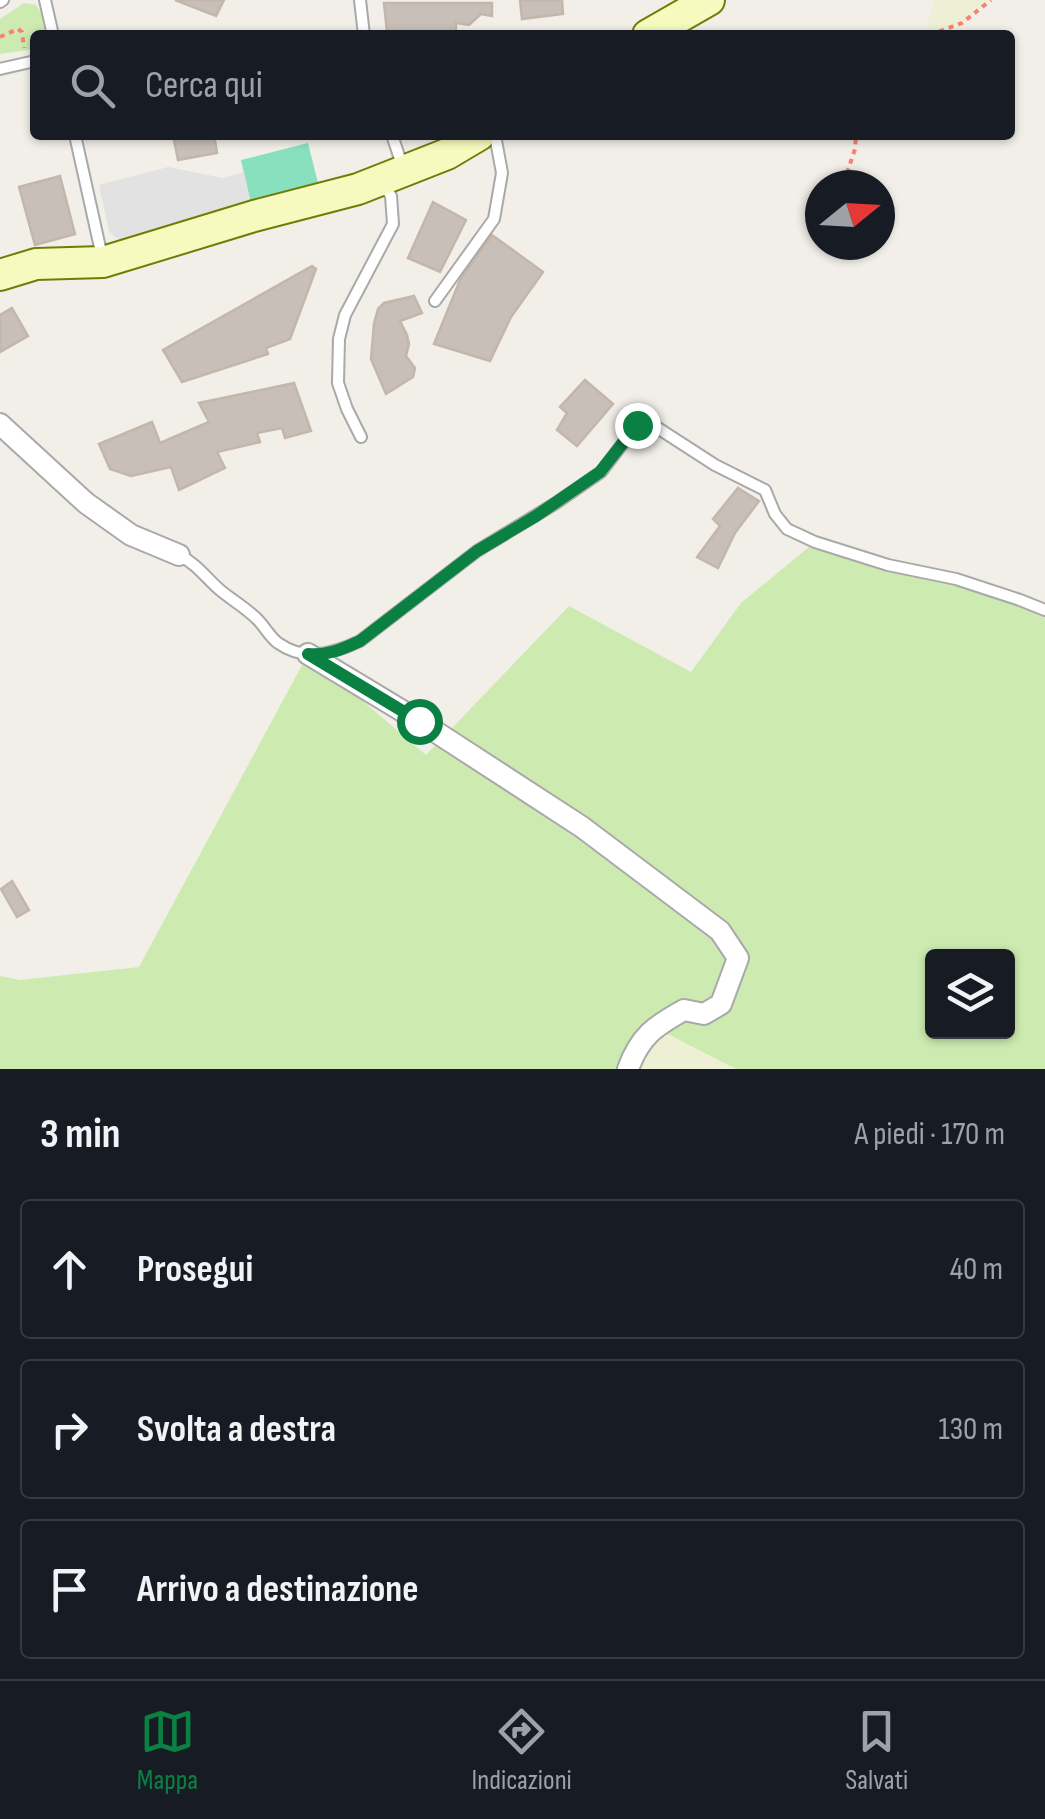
<!DOCTYPE html>
<html lang="it">
<meta charset="utf-8">
<style>
:root{--surface:#171b24;--page:#20242c;--text:#f1f3f6;--muted:#9ea1a6;--line:#363941;--accent:#0b8043}
body{margin:0;font-family:"Sofia Sans Condensed",sans-serif;background:var(--page);color:var(--text)}
.controls{position:absolute;right:30px;bottom:30px;display:grid;overflow:hidden;border-radius:10px;box-shadow:0 2px 8px #0004}
.controls button{width:90px;height:90px;display:grid;place-items:center;padding:0;border:0;border-bottom:2px solid var(--line);background:var(--surface);color:var(--text);font:50px sans-serif}
.compass{position:absolute;left:805px;top:170px;width:90px;height:90px;border-radius:50%;background:var(--surface);box-shadow:0 2px 8px #0004;rotate:72deg}
.stop{position:absolute;width:30px;height:30px;margin:-22px;border:8px solid #0b8043;border-radius:50%;background:#fff}
.stop.end{background:#0b8043;border-color:#fff;box-shadow:0 2px 10px #0008}
.list{margin:0;padding:0;list-style:none}
h2{display:flex;justify-content:space-between;align-items:center;height:130px;margin:0;padding:0 40px;font-size:42px}
h2 small{font-size:32px;font-weight:400;color:var(--muted)}
.list li{display:grid;grid-template-columns:65px 1fr auto;gap:30px;align-items:center;box-sizing:border-box;height:140px;margin:0 20px 20px;padding:0 20px;border:2px solid var(--line);border-radius:10px}
.list b{display:block;font-size:38px;white-space:nowrap}
.list em{font-size:32px;font-style:normal;color:var(--muted)}
.icon{flex:none;width:55px;height:55px;fill:none;stroke:currentColor;stroke-width:2;stroke-linecap:round;stroke-linejoin:round}
.map{position:relative;flex:none;width:1045px;height:1069px;overflow:hidden}
.search{position:absolute;background:var(--surface);box-shadow:0 2px 8px #0004;left:30px;right:30px;top:30px;height:110px;display:flex;align-items:center;gap:25px;box-sizing:border-box;padding:0 35px;border-radius:10px;color:var(--muted);font-size:38px}
.sheet{height:610px;background:var(--surface)}
nav{display:flex;justify-content:space-around;align-items:center;box-sizing:border-box;height:140px;border-top:2px solid var(--line);background:var(--surface);font-size:28px;color:var(--muted)}
nav a{display:grid;justify-items:center;gap:5px}
nav .on{color:var(--accent)}
.map>svg:first-child{display:block}
</style>
<div class="map">
<svg width="1045" height="1069" viewBox="0 0 1045 1069">
<rect width="100%" height="100%" fill="#f2efe9"/>
<path fill="#eef0d5" d="M934,0H991L962,23L925,35Z
M654,1027L736,1069H628Z"/>
<path fill="#cdebb0" fill-rule="evenodd" d="M24,3L36,5C42,14 48,24 45,35H35V49L0,54V19Z
M815,542L956,579L1045,610V1069H736L654,1027L628,1069H0V976L20,980L139,967L308,654L426,755L569,606L691,672L741,603ZM932,956H1008V1032H932Z"/>
<path fill="#88e0be" d="M308,143L319,187L251,204L241,160Z"/>
<path fill="#e2e2e2" d="M168,167L223,178L244,172L251,204L122,240L115,237L109,231L99,185Z"/>
<path fill="#c7bfb8" stroke="#c4b6ab" stroke-width="2.5" d="M175,0H224L216,16Z
M520,0H562L563,14L522,19Z
M384,3H492V16L481,14L469,25L456,23V34L387,32Z
M173,135H214L217,153L178,160Z
M60,176L75,234L35,245L19,187Z
M433,202L466,220L440,272L408,258Z
M492,235L543,272L511,317L490,361L434,344L460,280Z
M312,266L316,269L290,339L266,348L268,354L182,382L163,350Z
M414,296L422,313L400,321L407,335L409,344L406,356L415,368L413,377L386,394L371,359L374,324L378,309L384,303Z
M12,308L28,336L0,352V315Z
M585,380L613,404L577,446L557,430L567,413L560,407Z
M294,383L311,431L285,438L282,428L257,433L260,442L217,452L225,468L179,490L171,467L131,476L110,469L99,444L152,422L160,443L209,422L199,403Z
M738,488L759,501L735,533L718,568L697,557L720,526L713,519Z
M12,881L29,910L17,917L1,889Z"/>
<g fill="none" stroke-linecap="round" stroke-linejoin="round">
<defs>
<path id="lane" d="M45,0L53,35
M360,0L364,35
M0,2L3,0
M0,69L35,61
M75,135L103,261
M392,135L402,165
M435,301L494,219L502,173L495,135
M361,437L347,409L338,383L339,339L345,315L393,224L391,196L384,185
M179,555C198,565 205,577 220,590C232,600 246,608 257,619C265,627 270,637 278,643C305,662 332,654 360,641L477,551L556,503L601,472L637,425L650,423L715,465L765,490L775,514L787,529L815,542L888,565L956,579L1020,600L1045,610"/>
<path id="street" d="M0,424L86,503L131,535L179,555
M308,654L419,721L582,827L720,931L738,958L721,1004L704,1014L684,1010C655,1026 640,1036 628,1069"/>
<path id="secondary" d="M648,35L709,0
M0,275L36,264L103,262L254,216L358,189L447,154L479,135"/>
</defs>
<use href="#lane" stroke="#a9a9a9" stroke-width="14"/>
<use href="#street" stroke="#a9a9a9" stroke-width="24"/>
<use href="#secondary" stroke="#707d05" stroke-width="34"/>
<path stroke="#fa8072" stroke-width="4" stroke-dasharray="5 5" stroke-linecap="butt" d="M930,35L962,23L991,0
M0,37L18,29L22,32L24,48
M847,173L855,149L856,135"/>
<use href="#lane" stroke="#fff" stroke-width="10"/>
<use href="#street" stroke="#fff" stroke-width="20"/>
<use href="#secondary" stroke="#f7fabf" stroke-width="30"/>
</g>
<g fill="none" stroke-linecap="round" stroke-linejoin="round">
<path stroke="#0b8043" stroke-width="12" d="M419,721L308,654C327,656 343,649 360,641L477,551L536,516L600,472L637,425"/>
</g>
</svg>
<div class="controls">
<button><svg class="icon" aria-label="layers" viewBox="0 0 24 24"><path d="M12 4l9 5-9 5-9-5zM3 14l9 5 9-5"/></svg></button>
</div>
<svg class="compass" viewBox="-18 -18 36 36"><path d="M0-13l5 13h-10z" fill="#e53935"/><path d="M0 13l5-13h-10z" fill="#9ea1a6"/></svg>
<div class="stop" style="left:419px;top:721px"></div>
<div class="stop end" style="left:637px;top:425px"></div>
<div class="search"><svg class="icon" aria-label="search" viewBox="0 0 24 24"><circle cx="10" cy="10" r="6"/><path d="M15 15l6 6"/></svg>Cerca qui</div>
</div>
<section class="sheet">
<h2>3 min<small>A piedi · 170 m</small></h2>
<ul class="list">
<li><svg class="icon" aria-label="ahead" viewBox="0 0 24 24"><path d="M12 20V5M6 11l6-6 6 6"/></svg><div><b>Prosegui</b></div><em>40 m</em></li>
<li><svg class="icon" aria-label="right" viewBox="0 0 24 24"><path d="M7 20v-9h11M14 6l5 5-5 5"/></svg><div><b>Svolta a destra</b></div><em>130 m</em></li>
<li><svg class="icon" aria-label="arrive" viewBox="0 0 24 24"><path d="M6 21V4h12l-3 4 3 4H6"/></svg><div><b>Arrivo a destinazione</b></div></li>
</ul>
</section>
<nav>
<a class="on"><svg class="icon" aria-label="map" viewBox="0 0 24 24"><path d="M3 6l6-2 6 2 6-2v14l-6 2-6-2-6 2zM9 4v14M15 6v14"/></svg>Mappa</a>
<a><svg class="icon" aria-label="directions" viewBox="0 0 24 24"><path d="M12 3l9 9-9 9-9-9zM9 14v-3h6M13 9l2 2-2 2"/></svg>Indicazioni</a>
<a><svg class="icon" aria-label="saved" viewBox="0 0 24 24"><path d="M7 4h10v16l-5-4-5 4z"/></svg>Salvati</a>
</nav>
